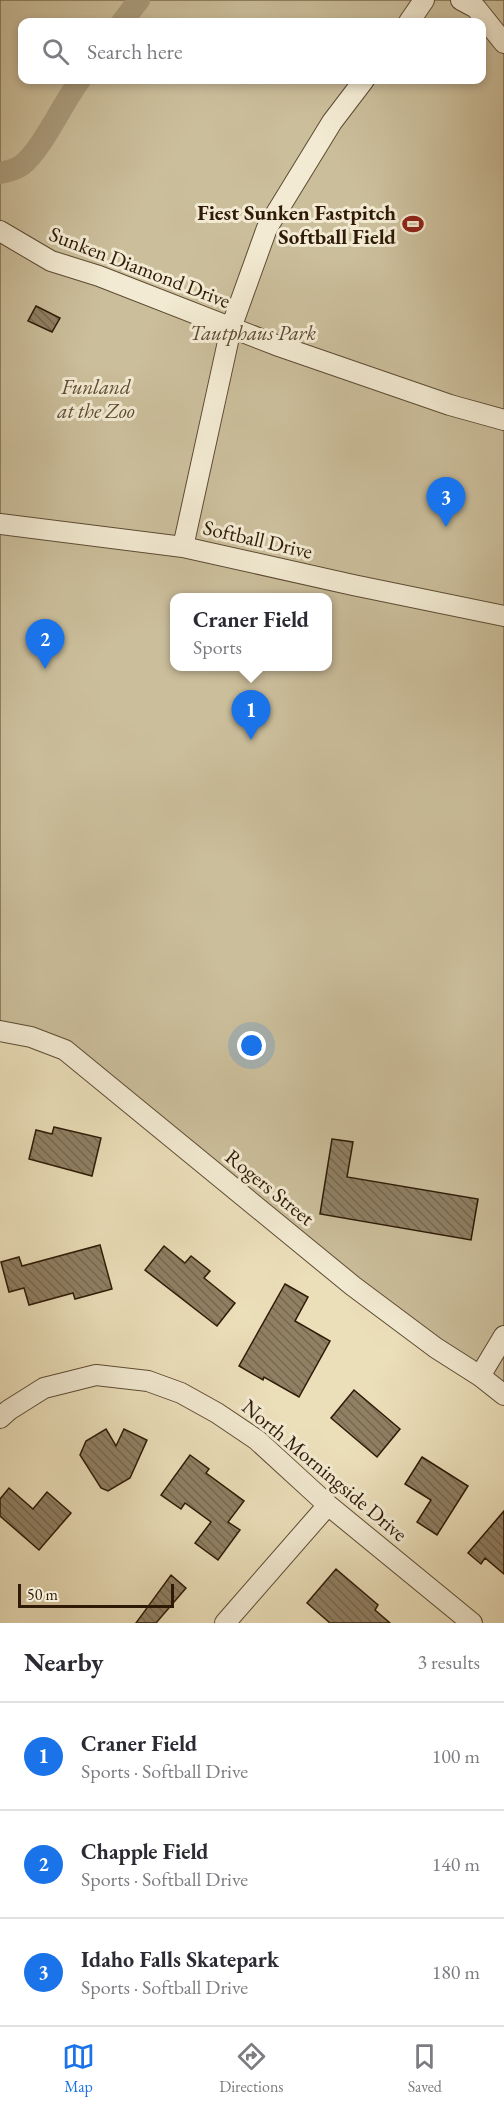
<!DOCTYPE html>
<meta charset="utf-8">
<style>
:root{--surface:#fff;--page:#f2f2f3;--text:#2b2b33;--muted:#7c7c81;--line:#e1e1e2;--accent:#1a73e8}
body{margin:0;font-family:"EB Garamond",serif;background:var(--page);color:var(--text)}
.scale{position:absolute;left:18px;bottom:15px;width:156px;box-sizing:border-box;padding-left:6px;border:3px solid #2e1a06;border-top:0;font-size:16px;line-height:21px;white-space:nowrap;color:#2e1a06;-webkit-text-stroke:4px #f2ead2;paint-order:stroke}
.you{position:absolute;left:252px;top:1046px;width:21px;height:21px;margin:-15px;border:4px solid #fff;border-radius:50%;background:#1a73e8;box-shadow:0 0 0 9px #1a73e833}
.badge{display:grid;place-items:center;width:39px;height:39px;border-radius:50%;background:var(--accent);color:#fff;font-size:20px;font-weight:700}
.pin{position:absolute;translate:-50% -50px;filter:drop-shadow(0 2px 3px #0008)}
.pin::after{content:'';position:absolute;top:32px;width:21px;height:18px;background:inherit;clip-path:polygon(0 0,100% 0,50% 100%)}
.popup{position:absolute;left:170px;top:593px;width:162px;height:78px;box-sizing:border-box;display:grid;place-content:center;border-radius:12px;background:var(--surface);filter:drop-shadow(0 2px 4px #0005);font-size:20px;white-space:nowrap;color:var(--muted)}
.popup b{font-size:22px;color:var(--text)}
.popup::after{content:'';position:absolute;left:50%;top:100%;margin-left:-12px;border:12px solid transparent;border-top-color:var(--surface)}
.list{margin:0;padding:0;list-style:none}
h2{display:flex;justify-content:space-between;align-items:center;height:78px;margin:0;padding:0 24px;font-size:26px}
h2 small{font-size:20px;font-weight:400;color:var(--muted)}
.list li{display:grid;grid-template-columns:39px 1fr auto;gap:18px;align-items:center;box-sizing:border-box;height:108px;padding:0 24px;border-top:2px solid var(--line)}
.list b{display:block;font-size:22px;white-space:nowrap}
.list p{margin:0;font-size:20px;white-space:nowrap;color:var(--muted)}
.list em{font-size:20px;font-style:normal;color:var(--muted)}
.icon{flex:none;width:33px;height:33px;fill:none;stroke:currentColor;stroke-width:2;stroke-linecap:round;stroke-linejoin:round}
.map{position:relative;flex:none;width:504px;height:1623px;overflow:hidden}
.search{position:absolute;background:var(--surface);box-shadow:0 3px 9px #0003;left:18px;right:18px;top:18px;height:66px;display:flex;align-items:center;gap:15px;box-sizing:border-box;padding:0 21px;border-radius:12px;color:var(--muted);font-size:22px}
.sheet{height:402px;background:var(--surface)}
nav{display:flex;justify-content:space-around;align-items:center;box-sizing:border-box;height:84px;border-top:2px solid var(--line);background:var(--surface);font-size:16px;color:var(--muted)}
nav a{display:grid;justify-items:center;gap:3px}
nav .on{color:var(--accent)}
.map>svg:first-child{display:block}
</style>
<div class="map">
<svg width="504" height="1623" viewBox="0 0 504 1623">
<defs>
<pattern id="building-back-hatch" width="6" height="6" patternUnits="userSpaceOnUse" patternTransform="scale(1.5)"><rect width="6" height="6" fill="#908064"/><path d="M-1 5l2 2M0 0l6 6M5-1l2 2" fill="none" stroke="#766850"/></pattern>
</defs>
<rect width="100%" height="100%" fill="#ebdfba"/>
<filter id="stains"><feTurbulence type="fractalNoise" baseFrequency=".00333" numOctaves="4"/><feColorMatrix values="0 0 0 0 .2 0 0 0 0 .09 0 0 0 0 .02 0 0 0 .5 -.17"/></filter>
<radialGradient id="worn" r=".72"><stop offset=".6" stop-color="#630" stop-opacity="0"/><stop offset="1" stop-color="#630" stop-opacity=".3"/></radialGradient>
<path fill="#cbbe9b" stroke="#7c6c50" stroke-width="1.5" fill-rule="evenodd" d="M0,0H504V1395L65,1050L0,1031ZM22,22H482V80H22ZM174,598H328V666H174Z"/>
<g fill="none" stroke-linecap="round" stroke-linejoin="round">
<path stroke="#ab9c7d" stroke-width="22" d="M122,22L139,0
M0,173C7,171 16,170 22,165C43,148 62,104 80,80"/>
</g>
<path fill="url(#building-back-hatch)" stroke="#2e1a06" stroke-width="1.5" d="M36,306L60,318L52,332L28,321Z
M54,1127L101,1138L92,1176L29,1159L36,1130L52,1134Z
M332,1139L353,1142L347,1177L478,1199L471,1240L320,1214Z
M100,1245L112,1289L75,1299L73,1293L29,1305L24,1288L9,1292L1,1262L19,1257L22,1266Z
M164,1246L185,1263L191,1256L210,1271L204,1278L235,1303L217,1326L145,1270Z
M285,1284L308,1297L295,1321L330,1341L299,1397L264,1377L263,1380L239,1366Z
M354,1390L400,1429L377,1457L331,1418Z
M106,1429L116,1446L124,1429L147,1440L130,1478L108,1491L101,1488L80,1455L86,1441Z
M190,1455L209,1469L206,1473L244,1501L228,1522L240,1530L218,1560L195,1543L211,1522L185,1503L181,1509L161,1495Z
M422,1457L468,1486L437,1535L417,1522L431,1500L405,1484Z
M9,1488L33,1509L47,1492L71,1513L39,1550L0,1516V1499Z
M504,1511V1574L485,1558L481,1564L468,1553Z
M336,1569L378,1605L375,1610L390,1623H330L307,1603Z
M171,1575L186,1588L156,1623H136Z"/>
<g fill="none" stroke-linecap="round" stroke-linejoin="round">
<defs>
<path id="minor" d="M461,0L476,8L504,43
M409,22L424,0
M0,231L51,261L99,276L276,345L450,405L504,420
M0,524L183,547L353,585L504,616
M183,547L231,328L267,228L332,122L364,80
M0,1031L31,1037L65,1050L353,1286L436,1348L480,1376L504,1395
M480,1376L504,1336
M0,1418L9,1410L44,1388L96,1375L148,1381L181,1393L217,1413L257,1440L328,1505L472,1623
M225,1623L328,1505"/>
</defs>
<use href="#minor" stroke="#5d4b33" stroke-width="22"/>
<use href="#minor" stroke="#f2ead2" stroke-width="20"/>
</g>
<defs>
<symbol id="stadium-bare" viewBox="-9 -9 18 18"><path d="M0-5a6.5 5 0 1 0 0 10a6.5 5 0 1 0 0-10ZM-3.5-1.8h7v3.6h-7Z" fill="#8f2418" stroke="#f2ead2" stroke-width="2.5" paint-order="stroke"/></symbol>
</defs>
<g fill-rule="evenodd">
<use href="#stadium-bare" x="398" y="209" width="30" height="30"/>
</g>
<g text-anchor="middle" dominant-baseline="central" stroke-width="6" stroke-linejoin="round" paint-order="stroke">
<g font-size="21" font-weight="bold" fill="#2e1a06" stroke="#f2ead2" text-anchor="end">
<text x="396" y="212">Fiest Sunken Fastpitch<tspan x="396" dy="24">Softball Field</tspan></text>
</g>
<g font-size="21" fill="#2e1a06" stroke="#f2ead2">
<text transform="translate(140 267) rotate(21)">Sunken Diamond Drive</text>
<text transform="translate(258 539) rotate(13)">Softball Drive</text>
<text transform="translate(270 1187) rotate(39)">Rogers Street</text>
<text transform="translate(325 1470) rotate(40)">North Morningside Drive</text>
</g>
<g font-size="21" font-style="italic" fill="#5d4b33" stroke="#f2ead2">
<text x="253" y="332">Tautphaus Park</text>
<text x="96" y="386">Funland<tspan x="96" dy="24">at the Zoo</tspan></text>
</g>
</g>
<rect width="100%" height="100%" filter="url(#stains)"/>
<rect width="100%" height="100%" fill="url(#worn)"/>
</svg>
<div class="scale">50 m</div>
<div class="you"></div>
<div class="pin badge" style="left:251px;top:740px">1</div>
<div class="popup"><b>Craner Field</b>Sports</div>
<div class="pin badge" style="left:45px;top:669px">2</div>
<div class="pin badge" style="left:446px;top:527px">3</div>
<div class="search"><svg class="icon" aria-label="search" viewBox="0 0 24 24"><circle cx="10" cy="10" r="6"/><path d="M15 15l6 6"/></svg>Search here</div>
</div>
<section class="sheet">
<h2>Nearby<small>3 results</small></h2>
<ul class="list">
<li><span class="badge">1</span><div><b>Craner Field</b><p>Sports · Softball Drive</p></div><em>100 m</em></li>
<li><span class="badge">2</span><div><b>Chapple Field</b><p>Sports · Softball Drive</p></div><em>140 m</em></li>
<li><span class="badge">3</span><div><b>Idaho Falls Skatepark</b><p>Sports · Softball Drive</p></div><em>180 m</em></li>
</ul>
</section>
<nav>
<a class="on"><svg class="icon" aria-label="map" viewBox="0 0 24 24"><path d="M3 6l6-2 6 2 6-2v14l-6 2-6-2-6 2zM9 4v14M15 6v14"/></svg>Map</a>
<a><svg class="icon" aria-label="directions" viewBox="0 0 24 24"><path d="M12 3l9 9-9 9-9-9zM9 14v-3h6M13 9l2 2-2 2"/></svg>Directions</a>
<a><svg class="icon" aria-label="saved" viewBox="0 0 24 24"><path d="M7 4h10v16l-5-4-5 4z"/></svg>Saved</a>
</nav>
